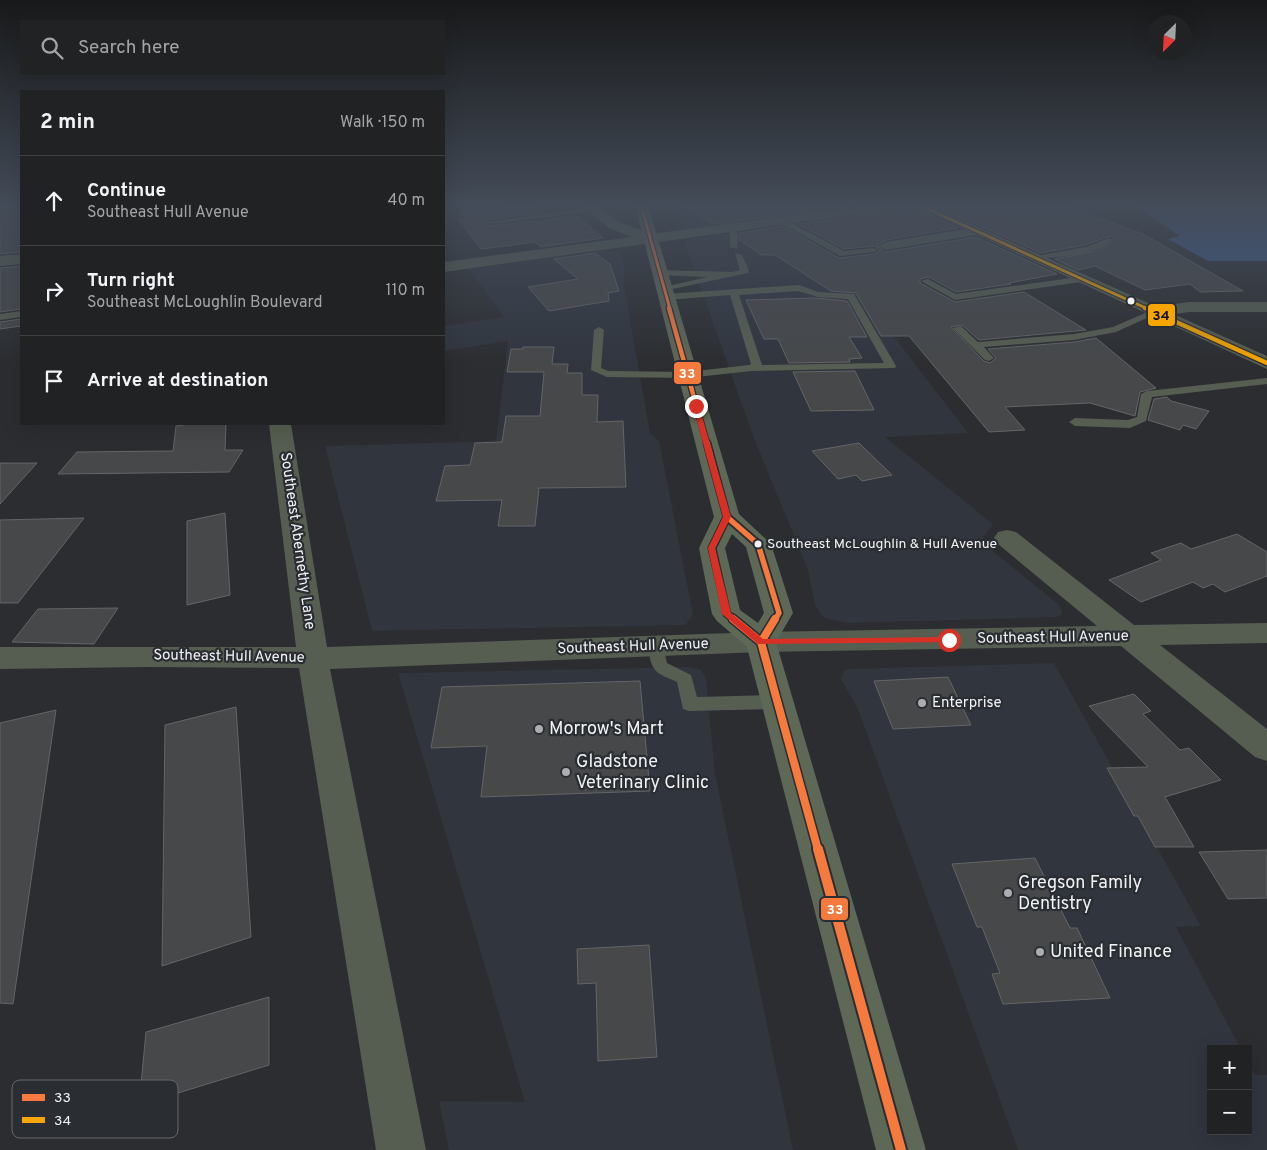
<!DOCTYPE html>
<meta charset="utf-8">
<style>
:root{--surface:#202224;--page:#282a2c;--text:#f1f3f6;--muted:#a2a4a6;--line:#3d3f41}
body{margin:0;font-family:Overpass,sans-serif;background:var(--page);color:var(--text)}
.controls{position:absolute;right:15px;bottom:15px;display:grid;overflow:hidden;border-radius:0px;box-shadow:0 5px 20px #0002}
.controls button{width:45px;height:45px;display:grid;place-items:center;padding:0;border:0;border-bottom:1px solid var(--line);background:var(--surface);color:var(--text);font:25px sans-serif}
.compass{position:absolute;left:1147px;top:15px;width:45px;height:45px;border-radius:50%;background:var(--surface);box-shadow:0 5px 20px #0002;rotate:204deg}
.stop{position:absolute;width:15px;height:15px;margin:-11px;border:4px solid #d93025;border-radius:50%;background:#fff}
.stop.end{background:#d93025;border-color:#fff;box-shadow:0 1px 5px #0008}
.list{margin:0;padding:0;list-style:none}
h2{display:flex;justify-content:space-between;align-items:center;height:65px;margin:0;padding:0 20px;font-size:21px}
h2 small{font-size:16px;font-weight:400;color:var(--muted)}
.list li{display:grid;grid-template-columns:32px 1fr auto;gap:15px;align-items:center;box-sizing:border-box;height:90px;padding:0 20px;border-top:1px solid var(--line)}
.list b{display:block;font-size:19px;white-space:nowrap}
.list p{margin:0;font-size:16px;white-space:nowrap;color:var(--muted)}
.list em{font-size:16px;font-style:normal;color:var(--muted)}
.icon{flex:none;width:28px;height:28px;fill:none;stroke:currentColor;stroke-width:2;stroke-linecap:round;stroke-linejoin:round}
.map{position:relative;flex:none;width:1267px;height:1150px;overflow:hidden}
.search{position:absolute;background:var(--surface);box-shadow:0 5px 20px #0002;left:20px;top:20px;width:425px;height:55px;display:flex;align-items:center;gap:12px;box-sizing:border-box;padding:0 18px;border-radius:0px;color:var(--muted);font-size:19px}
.panel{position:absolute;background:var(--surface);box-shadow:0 5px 20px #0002;left:20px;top:90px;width:425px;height:335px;border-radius:0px}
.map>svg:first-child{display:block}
</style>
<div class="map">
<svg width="1267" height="1150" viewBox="0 0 1267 1150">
<rect width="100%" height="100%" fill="#2b2d30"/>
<path fill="#30353e" d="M672,205H807L819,211L690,229L680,227Z
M779,227L768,252L825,287L853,283L968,433L885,437L993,524L981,541L1060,606L1062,614L1057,617L849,623L827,619L821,615L815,605L808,570L753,436L685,243L692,239Z
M604,250L621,254L625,275L623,279L650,433L659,441L693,614L686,625L372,631L325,446L496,441L508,341L444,351V326L504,317L469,269Z
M1054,663L1201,926L1176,927L1241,1049H1211V1131H1248V1061L1255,1075H1267V1150H1018L858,709L841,679L844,671L848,669Z
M690,667L701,670L706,678L715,773L793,1150H449L439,1101L525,1102L398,673Z"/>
<path fill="#3b5c91" d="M1134,205H1267V261H1208L1168,239L1180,236Z"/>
<path fill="#46484a" stroke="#636567" d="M523,205H534L543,212L487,220L485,222L491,226L578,216L603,238L541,247L535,242L481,249L459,220L467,219L461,213Z
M683,205H856L713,224Z
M904,205H910L958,228L886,240L877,245L885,252L976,237L1057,274L1009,283L1011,284L956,292L929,277L920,279V283L955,302L1024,292L1086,330L979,340L962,325L951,327L984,361L990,363L996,358L988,349L1074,342L1096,338L1156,388L1140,392L1135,416L1090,403L1005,407L1025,430L989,432L909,336H881L856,293L831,291L775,255H762L739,240L740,233L783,226L839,258L874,254L880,251L875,246L844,249L798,224L895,211Z
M933,205H1063L1143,234L1243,291L1200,292L1190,284L1145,290L1095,266L1078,270L1055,259L1098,251L1114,241L1115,239L1110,236L1085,245L1041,253Z
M21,210V252L0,254V213Z
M595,253L610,264L619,291L608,293L609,301L549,311L528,287L578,279L554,259Z
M21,266V309L0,312V268Z
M815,298L847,301L867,337H849L862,358L849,359L850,362L789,363L778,339H764L746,300Z
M21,319V326L0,329V322Z
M523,347H554L552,364H568L567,373H582V395H598L597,422L623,421L626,487L539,488L535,526H498L502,500L436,501L445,466L470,465L475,443L502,442L506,416H540L544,372H507L511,349H523Z
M855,371L874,410L811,411L793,372Z
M1167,397L1171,401L1209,411L1196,429L1183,425L1180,430L1148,420L1154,399Z
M190,424H226L225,450H243L229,472L58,474L77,452L173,451L176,426Z
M859,443L892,475L862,481L856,475L838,479L812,451Z
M0,463H37L0,504Z
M225,513L230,595L187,605V521Z
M84,518L18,603H0V520Z
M1237,534L1267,552V576L1225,592L1213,584L1203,588L1193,582L1141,602L1109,580L1161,560L1151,553L1181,543L1191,549Z
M118,608L94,644L12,642L38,609Z
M948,677L971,725L893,729L874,681Z
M640,681L650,791L481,797L487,746L431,748L442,687Z
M1134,694L1151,711L1143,714L1180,750L1189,748L1221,780L1165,797L1194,847H1155L1138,816H1134L1107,768L1148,767L1089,706Z
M236,707L251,937L162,966L165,725Z
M56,710L13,1004L0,1003V723Z
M1267,850V898L1228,899L1199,852Z
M1035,858L1070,928H1077L1110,998L1003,1004L992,974L1000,973L982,927H977L952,864Z
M649,945L657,1057L598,1061L596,983L578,984L577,949Z
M269,997V1065L139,1105L146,1032Z"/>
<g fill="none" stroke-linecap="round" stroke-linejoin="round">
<path fill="#565e52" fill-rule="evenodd" d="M594,207L598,209L597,211L491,224L487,222Z
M782,218L844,251L874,248L878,250L874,252L840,256L779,222V218Z
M727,226L738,233L737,249L730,247V234L723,228Z
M1109,238L1113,240C1098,256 1055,257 1034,259L1030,257L1086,247Z
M735,253L742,255L749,271L748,273L663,291L659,288L708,277L656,275V271L659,270L732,272L740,270Z
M1085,276L1089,279L1088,281L955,300L921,281L928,279L956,294Z
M799,285L818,292L854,294L896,366L895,368L752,371L687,378L607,377L591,370L594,330L599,327L604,330L601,368L608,371L687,372L749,365L751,364L730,295L666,300L661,297L666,294ZM798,291L818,297L848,299L884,363L762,365L739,295Z
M1152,310L1160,312L1116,332L1074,340L984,347L994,358L989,361L985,360L953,328L961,326L978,342L1074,334L1113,327Z
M21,311V317L0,320V314Z
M1267,378V384L1152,397L1146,421L1130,428L1075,426L1069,422L1075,418L1128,420L1137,417L1141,394L1147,391Z
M656,640L662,642L667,663L691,675L697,697L778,695L784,697L787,702L784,707L778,709L689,711L683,709L677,682C660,674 652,674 649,653C648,648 648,646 650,642Z"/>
<path fill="#565e52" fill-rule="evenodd" d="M0,205H21V208L0,211Z
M582,205H597L619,222L651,234L868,205H902L895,209L444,272V262L632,237L609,228Z
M977,227L984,231L982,234L886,250L879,246L886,242Z
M21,254V264L0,266V256Z
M1189,302H1267V312H1189L1155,317L1149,316L1146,312L1149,308Z
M269,424H291L327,647L761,632L1097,626L998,544L994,538L998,532L1007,530L1016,532L1134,625L1267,623V643L1160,645L1267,729V761L1255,757L1121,646L761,652L330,669L426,1150H376L299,668L146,667L0,669V647H296Z"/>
<path fill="#565e52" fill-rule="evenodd" d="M912,205H929L1267,356V369Z"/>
<path fill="#5d6857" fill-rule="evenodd" d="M635,205H648L739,514L771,544L793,613L776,642L926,1150H876L747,647L717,621L712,614L699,548L714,517ZM732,534L746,547L764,613L758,623L740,610L725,548Z"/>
<defs>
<path id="bus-1-far4" d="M641,205L670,309"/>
<path id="bus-1-far3" d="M669,308L707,444"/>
<path id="bus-1-far2" d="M707,443L727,517L758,544L779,613L775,620
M718,484L727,517L712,548L727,614L735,620"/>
<path id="bus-1-far1" d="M733,619L761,642L772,682
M775,619L761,642L818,850"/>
<path id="bus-1" d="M818,849L901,1150"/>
<path id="bus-2-far1" d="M919,205L1148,309"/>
<path id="bus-2" d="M1145,308L1267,363"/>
</defs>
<use href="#bus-1-far4" stroke="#2a2d31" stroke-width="5"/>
<use href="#bus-1-far3" stroke="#2a2d31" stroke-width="7"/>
<use href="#bus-1-far2" stroke="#2a2d31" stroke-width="9"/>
<use href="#bus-1-far1" stroke="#2a2d31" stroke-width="11"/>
<use href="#bus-1" stroke="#2a2d31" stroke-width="14"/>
<use href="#bus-2-far1" stroke="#2a2d31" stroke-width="5"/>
<use href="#bus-2" stroke="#2a2d31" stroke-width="7"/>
<use href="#bus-1-far4" stroke="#f6793e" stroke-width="3"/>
<use href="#bus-1-far3" stroke="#f6793e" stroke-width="4.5"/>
<use href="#bus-1-far2" stroke="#f6793e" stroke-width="5.5"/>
<use href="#bus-1-far1" stroke="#f6793e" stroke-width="8"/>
<use href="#bus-1" stroke="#f6793e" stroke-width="10"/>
<use href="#bus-2-far1" stroke="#f7a600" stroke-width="3"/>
<use href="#bus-2" stroke="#f7a600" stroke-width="4.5"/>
</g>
<linearGradient id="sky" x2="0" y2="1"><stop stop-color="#18191a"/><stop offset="0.56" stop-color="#444c59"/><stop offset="1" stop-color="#444c59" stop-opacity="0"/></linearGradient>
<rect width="1267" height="366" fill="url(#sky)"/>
<path fill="#d93025" d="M696,404L699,406L731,517L715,548L731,613L763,639L949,637L953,640L952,642L758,644L722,614L708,548L723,517L693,406Z"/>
<g fill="#f0f2f5" stroke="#2a2d31" stroke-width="2">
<circle cx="1131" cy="301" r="4.5"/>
<circle cx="758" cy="544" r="4.5"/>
</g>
<g fill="#abadb0" stroke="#2a2d31" stroke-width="2">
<circle cx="922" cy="703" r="5"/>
<circle cx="539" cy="729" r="5"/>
<circle cx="566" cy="772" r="5"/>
<circle cx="1008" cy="893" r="5"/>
<circle cx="1040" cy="952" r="5"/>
</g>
<g text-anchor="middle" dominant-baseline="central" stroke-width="4.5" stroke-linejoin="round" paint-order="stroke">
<g font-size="14" fill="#f0f2f5" stroke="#2a2d31" text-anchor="start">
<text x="767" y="544">Southeast McLoughlin &amp; Hull Avenue</text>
</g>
<g font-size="15" fill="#f0f2f5" stroke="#2a2d31">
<text transform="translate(297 541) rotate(82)">Southeast Abernethy Lane</text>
<text transform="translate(1053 638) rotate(-1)">Southeast Hull Avenue</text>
<text transform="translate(633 647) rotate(-2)">Southeast Hull Avenue</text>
<text transform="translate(229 657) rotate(1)">Southeast Hull Avenue</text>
</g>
<g font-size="15" fill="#f0f2f5" stroke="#2a2d31" text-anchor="start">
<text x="932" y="703">Enterprise</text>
</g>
<g font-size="18" fill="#f0f2f5" stroke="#2a2d31" text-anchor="start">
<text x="549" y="729">Morrow's Mart</text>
<text x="576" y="762">Gladstone<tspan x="576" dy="21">Veterinary Clinic</tspan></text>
<text x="1018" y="883">Gregson Family<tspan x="1018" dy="21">Dentistry</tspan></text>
<text x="1050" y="952">United Finance</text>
</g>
</g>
<rect x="12" y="1080" width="166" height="58" rx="8" fill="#2a2d31" stroke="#65686c" stroke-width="1"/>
<rect x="22" y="1094" width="23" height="7" fill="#f6793e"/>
<rect x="22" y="1117" width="23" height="6" fill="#f7a600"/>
<g font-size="14" fill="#f0f2f5">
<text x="54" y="1102">33</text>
<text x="54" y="1125">34</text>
</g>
<g stroke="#2a2d31" stroke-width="2">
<rect x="1147" y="303" width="29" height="24" rx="5" fill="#f7a600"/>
<rect x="673" y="361" width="29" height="24" rx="5" fill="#f6793e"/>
<rect x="820" y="897" width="29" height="24" rx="5" fill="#f6793e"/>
</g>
<g font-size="14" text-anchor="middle" font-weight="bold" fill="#fff">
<text x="687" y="378">33</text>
<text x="835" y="914">33</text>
</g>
<g font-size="14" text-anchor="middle" font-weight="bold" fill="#111">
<text x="1161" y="320">34</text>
</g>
</svg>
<div class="controls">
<button>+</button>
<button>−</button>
</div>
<svg class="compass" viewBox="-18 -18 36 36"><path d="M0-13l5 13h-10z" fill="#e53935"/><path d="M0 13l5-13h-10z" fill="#a2a4a6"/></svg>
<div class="stop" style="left:949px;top:640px"></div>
<div class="stop end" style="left:696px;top:406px"></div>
<div class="search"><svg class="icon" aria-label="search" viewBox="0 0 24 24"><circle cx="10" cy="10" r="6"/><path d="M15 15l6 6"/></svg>Search here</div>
<section class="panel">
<h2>2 min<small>Walk · 150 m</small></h2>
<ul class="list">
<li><svg class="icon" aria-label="ahead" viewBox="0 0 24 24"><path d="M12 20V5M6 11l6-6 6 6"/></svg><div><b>Continue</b><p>Southeast Hull Avenue</p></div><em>40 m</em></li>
<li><svg class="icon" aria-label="right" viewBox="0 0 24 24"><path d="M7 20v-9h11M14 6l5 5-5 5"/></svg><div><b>Turn right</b><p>Southeast McLoughlin Boulevard</p></div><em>110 m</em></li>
<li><svg class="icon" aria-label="arrive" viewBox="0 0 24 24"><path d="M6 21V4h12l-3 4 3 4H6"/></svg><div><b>Arrive at destination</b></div></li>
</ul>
</section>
</div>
